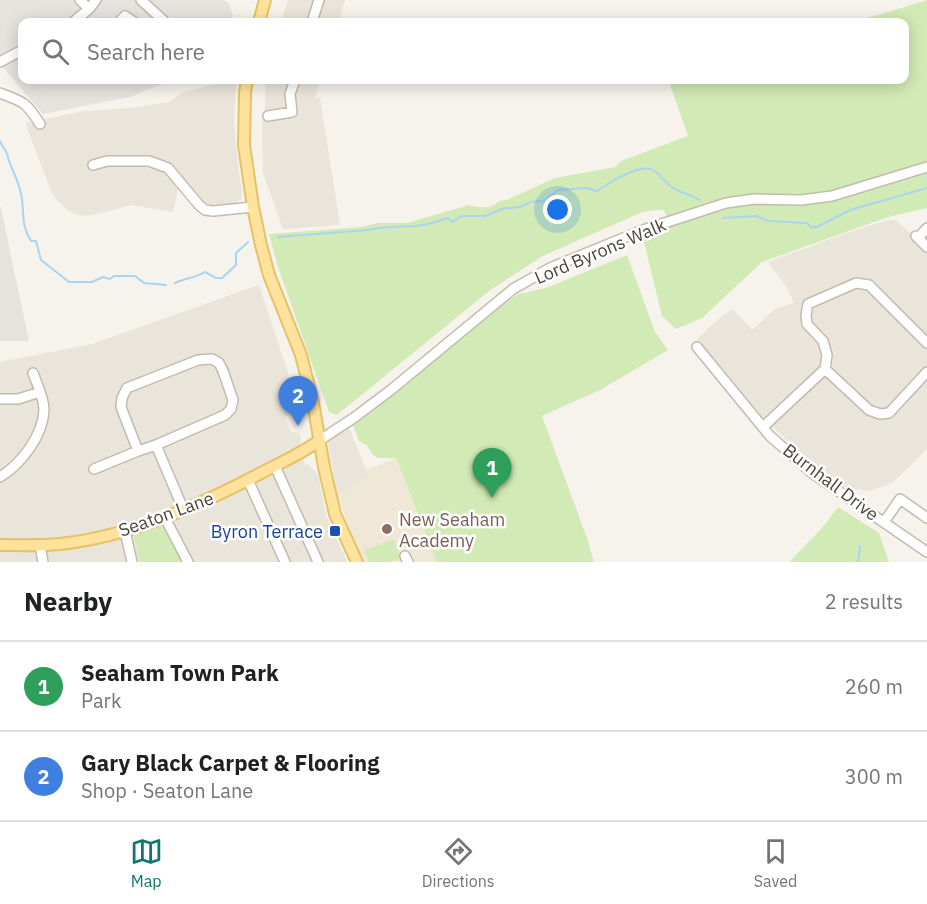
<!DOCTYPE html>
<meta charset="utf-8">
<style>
:root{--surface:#fff;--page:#f6f6f6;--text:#202124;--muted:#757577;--line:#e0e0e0;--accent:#0f766e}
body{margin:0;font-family:"IBM Plex Sans",sans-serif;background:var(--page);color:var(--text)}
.you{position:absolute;left:558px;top:210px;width:21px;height:21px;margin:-15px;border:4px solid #fff;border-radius:50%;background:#1a73e8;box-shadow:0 0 0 9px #1a73e833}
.badge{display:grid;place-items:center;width:39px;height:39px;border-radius:50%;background:var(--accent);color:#fff;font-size:20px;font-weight:700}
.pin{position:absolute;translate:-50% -50px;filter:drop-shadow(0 2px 3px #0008)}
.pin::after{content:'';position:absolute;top:32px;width:21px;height:18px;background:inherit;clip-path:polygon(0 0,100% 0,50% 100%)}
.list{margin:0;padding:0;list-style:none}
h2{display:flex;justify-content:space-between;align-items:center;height:78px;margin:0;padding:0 24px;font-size:26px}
h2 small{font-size:20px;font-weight:400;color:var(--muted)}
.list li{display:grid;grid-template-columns:39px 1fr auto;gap:18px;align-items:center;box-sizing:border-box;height:90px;padding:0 24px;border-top:2px solid var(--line)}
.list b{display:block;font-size:22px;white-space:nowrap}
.list p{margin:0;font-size:20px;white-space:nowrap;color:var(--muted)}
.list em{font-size:20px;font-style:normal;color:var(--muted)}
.icon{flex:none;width:33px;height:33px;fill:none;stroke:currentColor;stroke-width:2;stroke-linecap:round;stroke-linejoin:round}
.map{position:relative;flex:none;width:927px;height:562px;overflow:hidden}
.search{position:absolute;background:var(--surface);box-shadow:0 3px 15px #0003;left:18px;right:18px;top:18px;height:66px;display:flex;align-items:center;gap:15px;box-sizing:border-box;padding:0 21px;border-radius:12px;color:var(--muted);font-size:22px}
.sheet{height:258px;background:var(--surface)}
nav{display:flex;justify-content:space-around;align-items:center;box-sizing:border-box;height:84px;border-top:2px solid var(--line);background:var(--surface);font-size:16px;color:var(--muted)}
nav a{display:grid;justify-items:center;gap:3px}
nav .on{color:var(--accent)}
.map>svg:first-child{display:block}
</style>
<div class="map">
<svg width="927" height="562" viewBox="0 0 927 562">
<rect width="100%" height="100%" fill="#f6f3ec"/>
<path fill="#eae5da" d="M288,0H345L338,22H281Z
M266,80H320L315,98H320L340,225L283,229L263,173L262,113L265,112V89Z
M236,81L234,120L238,164L242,192L241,199L235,204L208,205L197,198L184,181L178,188L173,212L131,205L98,214L81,216L69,211L55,198L51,191L25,123L85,111L131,108L170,102L183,92L226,82Z
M888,220H896L922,245L927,239V449L892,483L870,491L846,488L804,456L752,408L697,339L723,315L733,309L752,330L775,309L794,303L786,286L768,262L852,231Z
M259,285L296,397L294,412L285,417L291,432L300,433L301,441L298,447L305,464L309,465L318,475L326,515L347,562H0V362L92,344Z
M349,428L369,476L337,496L328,443L329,440Z"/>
<path fill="#e6e2dd" d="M0,0H223L229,3L233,16L228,22H22V80H172L130,97L43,114L0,64Z
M0,204L29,341H0Z"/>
<path fill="#efe8d6" d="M396,458L437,562H363L337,496L369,476L366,470Z"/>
<path fill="#d2eab5" d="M927,0V208L888,217L762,262L702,318L676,329L662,316L643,238L671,227L664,210H656L642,212L541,257L489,291L337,415L329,412L278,267L269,234L361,227L378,223H407L469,205C476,207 485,209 492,206C499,203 498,200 507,200L555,178L615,167L621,161L688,136L669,82L676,80H904V22H855Z
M627,255L655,332L668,350L600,390L542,416L587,538L594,562H437L396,458H378L373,455L367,445L359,441L353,425L372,412L490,315L518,294L546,288Z
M838,507L879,533L889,562H789L823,527Z
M165,526L184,562H140L134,535Z
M394,539L401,558L390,562H369L364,550Z"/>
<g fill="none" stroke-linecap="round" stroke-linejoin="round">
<path stroke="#a9d4f2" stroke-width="2" d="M0,141C2,146 5,149 7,154C8,155 8,157 8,158C12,170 19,182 21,194C25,212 20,224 31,241H36L41,260L69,282H92L103,277L110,279L114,276H135L144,283L166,285
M723,218L756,216L768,221L807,223L811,227H817L850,210L927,188
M278,237L367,230C383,226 399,227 415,226C426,225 437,222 448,218L453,222L461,216H485L502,209L520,207L531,202L544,201L558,190L587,188L597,191C609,183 639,163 653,170C660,174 664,181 670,186C678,192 691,195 700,200
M175,283C185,278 195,278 205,272L216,278H222L236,265V253L248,242
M858,562L860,546"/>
<defs>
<path id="minor" d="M80,0L89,9
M141,0L164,21
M73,22L89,9L96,0
M119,22L125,16L134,22
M312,22L319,0
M0,62L22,50
M0,93C24,102 26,102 40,124
M268,116L292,112L290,94L295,80
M93,165L107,161H149L168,168L199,205L205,210L213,211L253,207
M916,236L927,247
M918,238L927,228
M697,347L770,436L812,473L927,552
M825,369L869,410L880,414L889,413L927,372
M0,399H18L40,392
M763,427L825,369L827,355L823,341L807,324L806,315L808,304L856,283L869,285L927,343
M320,440L355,417L392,389L513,289L550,268L643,230L726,203L754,199L801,200L832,196L927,167
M156,445L184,511
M275,466L318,562
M94,469L138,451L121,407L122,398L127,388L198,360L212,359L219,363L223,371L233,400L231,409L225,415L156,445L138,451
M0,477C21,464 43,436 44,410C44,397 37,385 33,373
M248,480L285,562
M165,518L188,562
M884,522L900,499L927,518
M125,531L132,562
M40,545L43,562
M405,556L408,562"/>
<path id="major" d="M259,22L265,0
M247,80L245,93L244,145L253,207L261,245L269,275L301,355L313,402L324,467L335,514L357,562
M0,545C20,545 40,546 60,544C128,537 199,506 259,474C280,463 301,454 320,440"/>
</defs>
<use href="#minor" stroke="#c2bbae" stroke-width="12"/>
<use href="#major" stroke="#e6c16a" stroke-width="14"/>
<use href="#minor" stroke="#fff" stroke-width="9"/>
<use href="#major" stroke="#ffe39c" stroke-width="10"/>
</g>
<circle fill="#8d6e63" stroke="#fff" stroke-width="2" cx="387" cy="529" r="6"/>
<rect fill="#1a4fb4" stroke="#fff" stroke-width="2" x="329" y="525" width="12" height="12" rx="3"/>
<g text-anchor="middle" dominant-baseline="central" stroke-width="5" stroke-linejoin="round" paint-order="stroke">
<g font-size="18" fill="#4b4439" stroke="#fff">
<text transform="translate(600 251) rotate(-23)">Lord Byrons Walk</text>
<text transform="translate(831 482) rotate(37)">Burnhall Drive</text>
<text transform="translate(166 514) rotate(-20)">Seaton Lane</text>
</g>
<g font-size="18" fill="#785e54" stroke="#fff" text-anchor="start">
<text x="399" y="519">New Seaham<tspan x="399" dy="21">Academy</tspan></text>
</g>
<g font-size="18" fill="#164399" stroke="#fff" text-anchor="end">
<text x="323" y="531">Byron Terrace</text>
</g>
</g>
</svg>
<div class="you"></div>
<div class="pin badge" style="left:492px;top:498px;background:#2e9e5b">1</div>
<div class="pin badge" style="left:298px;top:426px;background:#3f7fe0">2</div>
<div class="search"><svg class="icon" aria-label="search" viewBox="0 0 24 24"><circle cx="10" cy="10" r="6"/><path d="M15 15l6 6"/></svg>Search here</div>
</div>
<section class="sheet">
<h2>Nearby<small>2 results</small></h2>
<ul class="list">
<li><span class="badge" style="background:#2e9e5b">1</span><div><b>Seaham Town Park</b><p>Park</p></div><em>260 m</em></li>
<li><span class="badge" style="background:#3f7fe0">2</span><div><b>Gary Black Carpet &amp; Flooring</b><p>Shop · Seaton Lane</p></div><em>300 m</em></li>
</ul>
</section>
<nav>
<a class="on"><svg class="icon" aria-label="map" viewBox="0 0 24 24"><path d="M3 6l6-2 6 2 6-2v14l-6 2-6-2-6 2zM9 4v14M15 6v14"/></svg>Map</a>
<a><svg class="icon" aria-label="directions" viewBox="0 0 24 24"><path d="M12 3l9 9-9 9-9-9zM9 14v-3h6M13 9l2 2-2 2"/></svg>Directions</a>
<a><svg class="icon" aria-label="saved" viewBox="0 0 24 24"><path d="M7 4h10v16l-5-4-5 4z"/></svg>Saved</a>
</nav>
